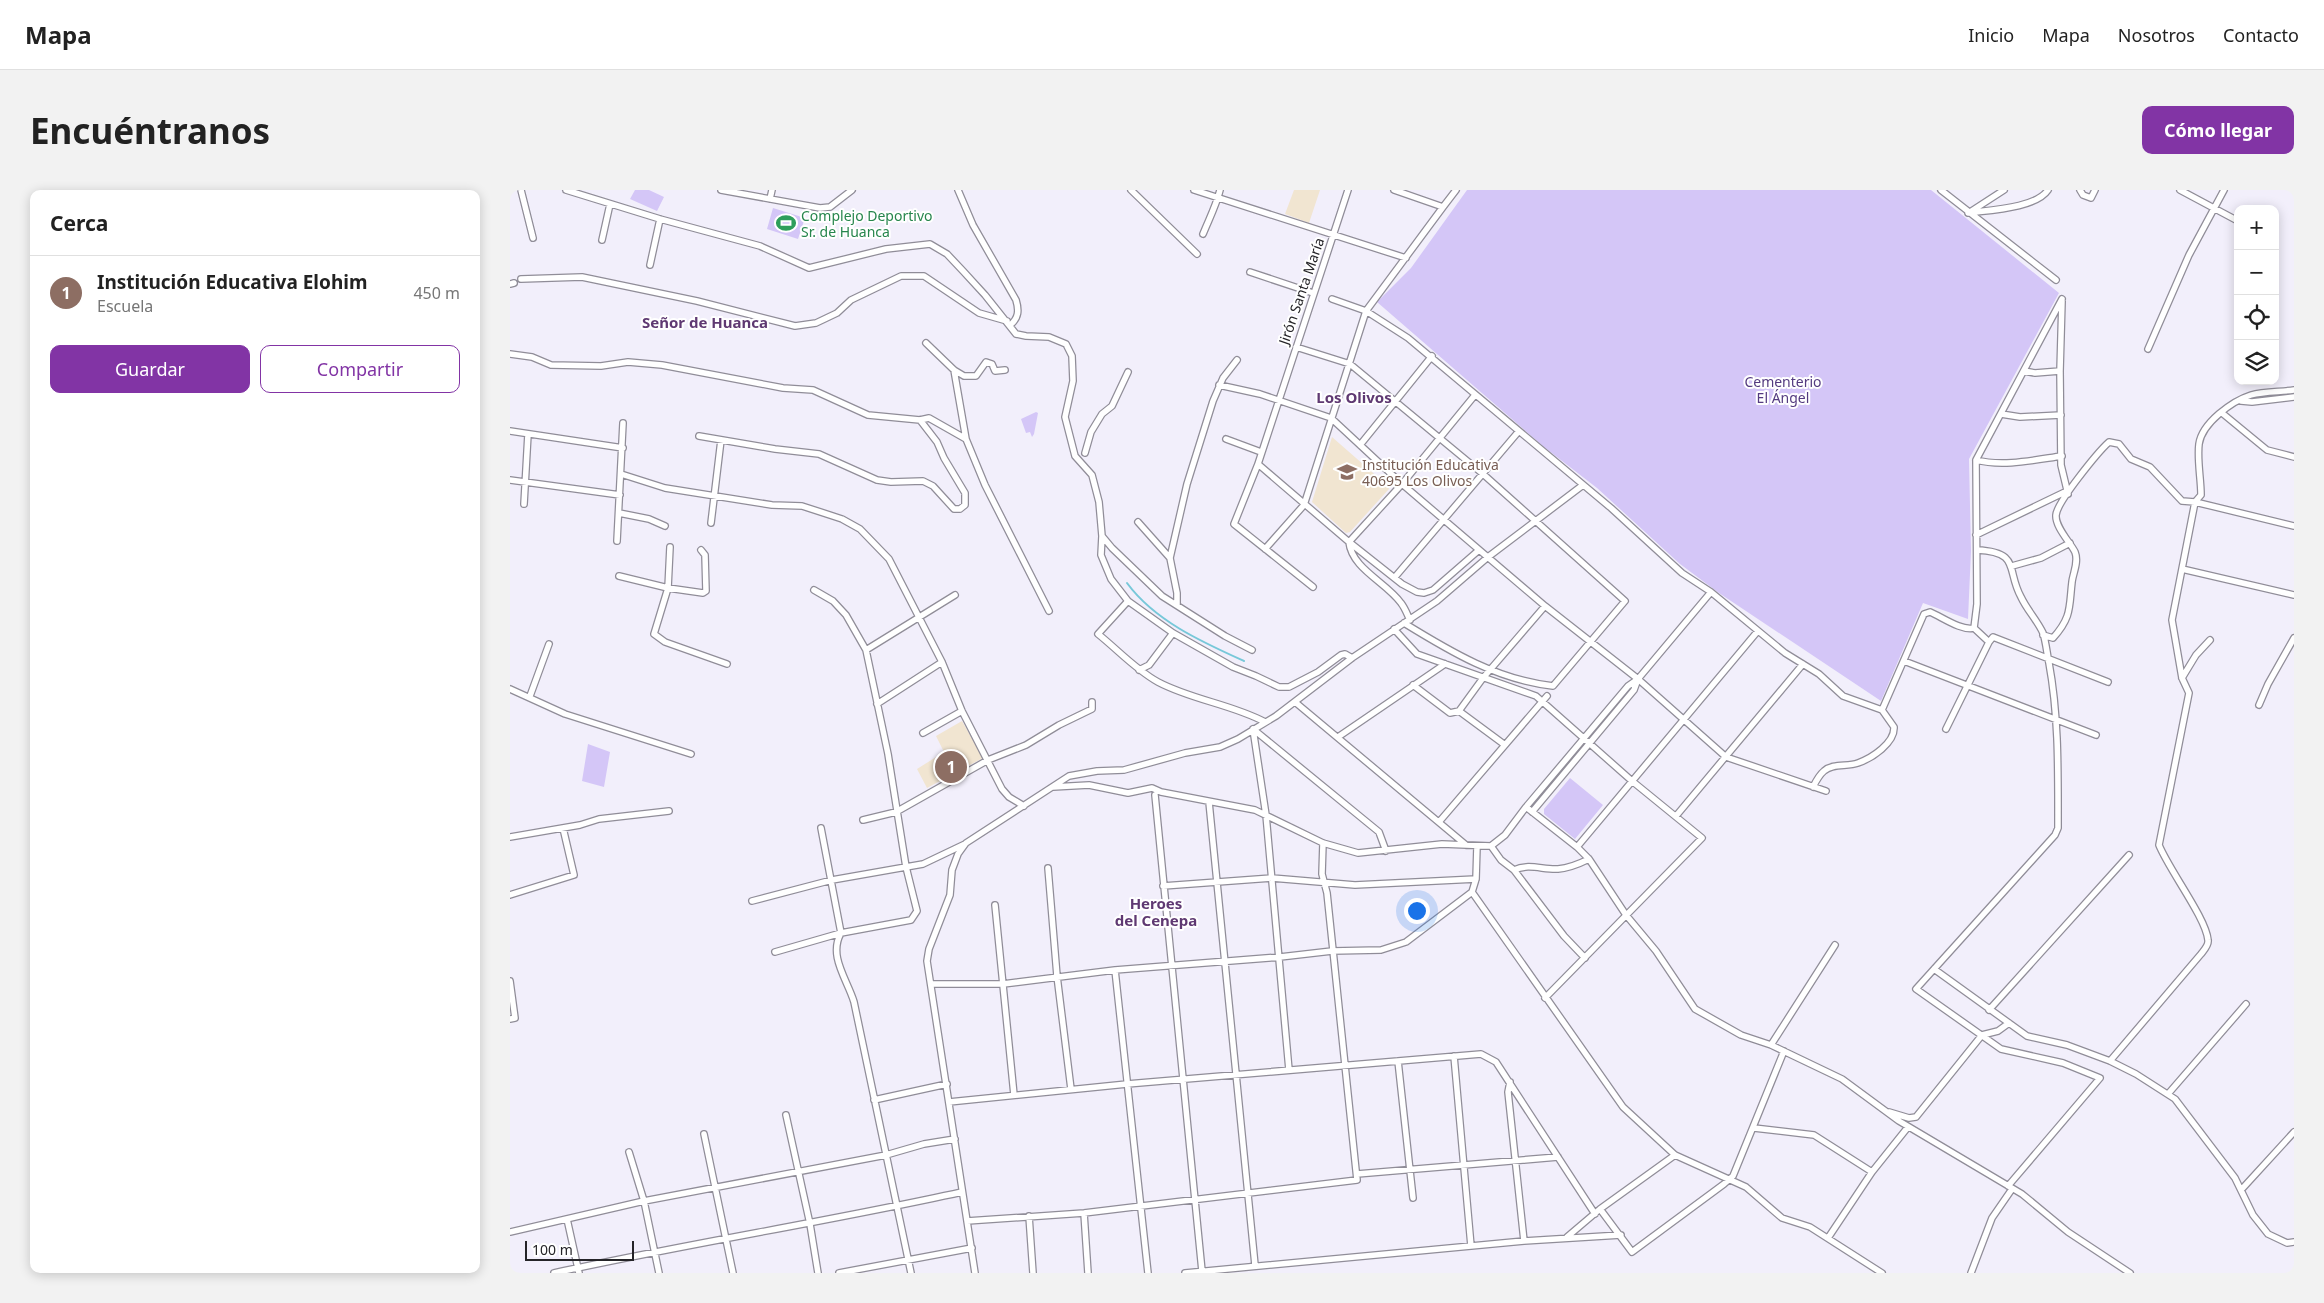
<!DOCTYPE html>
<html lang="es">
<meta charset="utf-8">
<style>
:root{--surface:#fff;--page:#f2f2f2;--text:#222;--muted:#767676;--line:#e0e0e0;--accent:#8234a5}
body{margin:0;font-family:"Noto Sans",sans-serif;background:var(--page);color:var(--text)}
.controls{position:absolute;right:15px;top:15px;display:grid;overflow:hidden;border-radius:10px;box-shadow:0 2px 12px #0003}
.controls button{width:45px;height:45px;display:grid;place-items:center;padding:0;border:0;border-bottom:1px solid var(--line);background:var(--surface);color:var(--text);font:25px sans-serif}
.scale{position:absolute;left:15px;bottom:12px;width:109px;box-sizing:border-box;padding-left:5px;border:2px solid #252428;border-top:0;font-size:14px;line-height:18px;white-space:nowrap;color:#252428;-webkit-text-stroke:4px #fff;paint-order:stroke}
.you{position:absolute;left:906px;top:720px;width:18px;height:18px;margin:-12px;border:4px solid #fff;border-radius:50%;background:#1a73e8;box-shadow:0 0 0 8px #1a73e833}
.badge{display:grid;place-items:center;width:32px;height:32px;border-radius:50%;background:var(--accent);color:#fff;font-size:16px;font-weight:700}
.pin{position:absolute;translate:-50% -50%;border:2px solid #fff;box-shadow:0 1px 5px #0006}
.list{margin:0;padding:0;list-style:none}
h2{display:flex;justify-content:space-between;align-items:center;height:65px;margin:0;padding:0 20px;font-size:21px}
h2 small{font-size:16px;font-weight:400;color:var(--muted)}
.list li{display:grid;grid-template-columns:32px 1fr auto;gap:15px;align-items:center;box-sizing:border-box;height:75px;padding:0 20px;border-top:1px solid var(--line)}
.list b{display:block;font-size:19px;white-space:nowrap}
.list p{margin:0;font-size:16px;white-space:nowrap;color:var(--muted)}
.list em{font-size:16px;font-style:normal;color:var(--muted)}
.actions{display:flex;gap:10px;padding:15px 20px}
.actions a{flex:1;padding:11px 0;border:1px solid var(--accent);border-radius:10px;text-align:center;font-size:18px;color:var(--accent)}
.actions .main{background:var(--accent);color:#fff}
.icon{flex:none;width:28px;height:28px;fill:none;stroke:currentColor;stroke-width:2;stroke-linecap:round;stroke-linejoin:round}
.map{position:relative;flex:none;width:1784px;height:1083px;overflow:hidden;border-radius:10px}
header{display:flex;align-items:center;gap:30px;box-sizing:border-box;height:70px;padding:0 25px;background:var(--surface);border-bottom:1px solid var(--line)}
header strong{font-size:24px}
nav{display:flex;gap:28px;margin-inline-start:auto;font-size:18px}
.intro{display:flex;align-items:center;justify-content:space-between;box-sizing:border-box;height:120px;padding:0 30px}
h1{margin:0;font-size:35px}
.button{padding:12px 22px;border-radius:10px;background:var(--accent);color:#fff;font-size:18px;font-weight:700}
main{display:flex;gap:30px;padding:0 30px}
aside{flex:1;background:var(--surface);border-radius:10px;box-shadow:0 2px 12px #0003}
.map>svg:first-child{display:block}
</style>
<header>
<strong>Mapa</strong>
<nav><a>Inicio</a><a>Mapa</a><a>Nosotros</a><a>Contacto</a></nav>
</header>
<div class="intro"><h1>Encuéntranos</h1><a class="button">Cómo llegar</a></div>
<main>
<aside>
<h2>Cerca<small></small></h2>
<ul class="list">
<li><span class="badge" style="background:#8d6e63">1</span><div><b>Institución Educativa Elohim</b><p>Escuela</p></div><em>450 m</em></li>
</ul>
<div class="actions"><a class="main">Guardar</a><a>Compartir</a></div>
</aside>
<div class="map">
<svg width="1784" height="1083" viewBox="0 0 1784 1083">
<rect width="100%" height="100%" fill="#f2effb"/>
<path fill="#f1e5d1" d="M784,0H810L799,33L775,24Z
M822,247L878,296L879,299L840,342L836,343L802,312Z
M452,531L473,568L417,598L407,579L434,562L426,546Z"/>
<path fill="#d4c6f7" d="M125,0H139L154,7L147,21L120,9Z
M957,0H1421L1549,103L1459,269L1461,361L1458,429L1413,413L1371,511L1209,403L1170,374L1087,298L1034,257L867,112L901,78Z
M263,18L295,28L288,49L257,39Z
M526,222L528,223L524,244L522,247L520,242L516,243L511,229Z
M78,554L100,562L94,597L72,591Z
M1060,588L1093,615L1065,649L1034,624V619Z"/>
<g fill="none" stroke-linecap="round" stroke-linejoin="round">
<path stroke="#77c8d9" stroke-width="2" d="M617,393C645,431 692,452 734,471"/>
<defs>
<path id="street" d="M11,0L23,48
M56,0L150,29L250,56L299,78L376,59L420,54L437,64L453,81L475,105L506,144L516,146L539,147L556,154L562,166L563,191L555,227L565,266L582,285L589,312L592,346L602,358L652,406L715,446L742,460
M211,0L310,18L320,17L342,0
M448,0L463,35L506,110C509,120 509,128 500,135
M621,0L687,64
M684,0L896,68
M884,0L933,17L946,0
M1431,0L1546,90
M1570,0L1573,5L1581,8L1585,0
M1670,0L1728,31
M260,9L262,0
M1460,22L1494,0
M1458,23C1480,20 1526,18 1538,0
M693,44C699,29 706,16 710,0
M92,50L100,14
M140,75L150,29
M740,82L803,103
M11,89L72,87L187,111L285,136L306,133L327,123L341,110L391,86H414L469,123L497,131
M0,94L4,93
M822,109L856,121L898,148L1101,318L1172,383L1201,402L1275,463L1309,484L1333,506L1372,520L1384,537C1385,553 1362,568 1348,573C1337,577 1323,573 1314,581C1309,585 1306,591 1303,597
M1552,111L1550,181L1551,275L1558,304
M416,153L444,180L454,186H466L476,172L482,174L485,181L495,180
M786,157L840,174L973,284L1115,411L1043,496C988,490 941,462 894,433
M1638,159L1679,65L1714,0
M0,164L22,167L41,175L91,176L118,172L152,175L273,198L303,200L358,225L410,230L419,228L456,249L475,295L539,421
M444,180L456,249
M1514,181L1525,183L1550,181
M709,195L750,204L821,228L892,294L1035,416L1128,489L1216,567L1316,601
M1731,211L1742,212L1784,207
M1712,223L1757,260L1784,267
M1491,224L1510,227L1551,225
M0,241L113,258
M189,246L265,259L309,264L367,290L381,292L413,291L423,296L444,319H450L455,315V303L434,268L427,252L410,230
M716,249L751,262
M850,255L922,166
M575,263L581,242L592,224L602,216L618,182
M1466,270C1493,277 1524,270 1552,266
M748,274L839,352L892,394L907,402L914,403L923,400L969,360
M111,284L155,298L262,315L292,316L332,329L350,339L379,369L432,472L452,521L492,599L499,607L514,616
M0,290L110,305
M14,314L18,244
M109,323L139,329L155,336
M628,332L660,368
M201,333L211,250
M1466,345L1557,301
M592,346L591,365L601,389L618,411L663,443L723,477L746,486L769,497H779L808,482L831,465L835,464L842,468
M107,351L113,233
M160,357L158,398L144,444L155,452L217,474
M755,359L794,315L856,121L933,17
M1467,360C1511,362 1496,380 1511,407C1517,420 1527,430 1533,443C1536,452 1537,464 1539,473C1549,527 1548,583 1548,638L1545,645L1406,799L1491,859L1553,873L1590,888L1498,996
M1502,376L1531,368L1560,353
M1672,379L1784,405
M109,386L158,398L193,403L196,401L195,365L191,360
M885,387L1009,241
M803,397L724,334L748,274L838,0
M618,411L588,444C608,460 626,480 648,492C682,510 721,514 755,532
M667,415V403L660,368L677,294L703,211L713,188L727,170
M900,430C897,424 895,418 891,413C876,392 842,379 839,352L892,294L965,205
M1464,438L1479,452L1483,447L1598,492
M884,439L907,464L1026,506L1122,591L1192,648L1035,808
M1533,445L1543,448C1562,427 1559,417 1562,392C1563,383 1569,372 1565,362C1560,352 1545,337 1546,325C1547,312 1588,262 1599,252L1609,254L1621,269L1640,277L1672,311L1685,312L1691,305C1691,289 1687,270 1689,254C1692,233 1722,211 1741,205C1754,201 1770,202 1784,200
M356,460L445,405
M1394,471L1586,545
M629,480L639,475L663,443
M1672,488L1686,465L1700,450
M903,495L940,523L949,521
M0,499L55,524L181,564
M20,506L39,454
M785,512L956,655
M367,514L432,472
M1749,515L1758,494L1784,448
M1372,520L1414,424L1420,422C1432,427 1451,441 1464,438L1467,414L1466,270L1552,109
M743,539L756,625L779,880
M743,539L869,642L876,661
M1436,539L1479,452
M413,543L452,521
M828,547L935,474
M995,555L949,521L973,488L1035,416
M543,597L579,595L618,603L642,598L651,602L745,620L813,653L848,663L932,654L981,656L995,645L1016,617L1118,496L1128,489L1201,402
M645,605L692,1081
M699,612L745,1075
M1016,617L1067,657L1079,669L1116,725L1146,761L1185,819L1231,845L1261,855L1332,889L1389,931L1512,1004L1558,1042L1620,1083
M1022,622L1124,500L1128,489
M1166,626L1293,474
M353,630L386,622L478,570L516,555L549,535L582,519V512
M929,632L1037,506
M311,638L331,743C318,766 337,789 344,812L401,1083
M0,647L70,635L89,629L159,621
M981,656L991,670L1004,680L1054,746L1075,768
M1067,657L1247,442
M538,678L547,786L561,899
M1004,680C1019,673 1033,680 1048,679C1059,678 1069,674 1079,669
M653,696L762,688L845,695L966,689
M962,702L1113,917L1165,965L1236,997L1272,1028L1300,1037L1372,1083
M0,705L64,685L53,638
M242,711L322,690L413,674L455,654
M485,715L504,905
M265,762L331,743L401,730L407,721L396,677L378,564L356,460L336,425L323,411L304,400
M1424,779L1517,846L1557,855L1600,871L1626,884L1665,909L1725,988L1743,1025L1758,1044L1777,1053L1784,1052
M605,780L638,1083
M0,791L5,828L0,829
M422,794H493L605,780L770,767L822,761L871,760L896,752L962,702L966,689L967,656
M1479,820L1619,665
M1261,855L1325,755
M944,866L961,1056
M888,871L903,1008
M1600,871L1691,764C1694,760 1699,755 1698,750C1696,728 1659,680 1649,655L1679,503L1672,488L1662,430L1685,312L1784,336
M1000,892L998,902L1014,1051
M1658,904L1736,814
M364,910L437,894
M439,912L617,894L971,864L986,872L1085,1024
M1379,922L1399,928L1406,927L1472,845L1488,841L1499,833
M276,925L300,1034L308,1083
M1244,938L1304,945L1362,982
M194,944L223,1083
M119,962L134,1011L149,1083
M847,984L1048,967
M1731,1000L1784,942
M1090,1019L1122,1062L1214,994L1223,986L1274,861
M574,1023L578,1083
M519,1026L523,1083
M57,1029L69,1083
M457,1031L574,1023L847,990L817,703L812,684L813,653
M0,1042L134,1011L376,965L414,954L445,949
M1057,1047L1090,1019L1165,965
M1318,1048L1362,982L1398,937
M44,1083C180,1053 316,1032 452,1002
M329,1083L462,1058
M465,1083L417,771L419,759L440,705L442,680L448,664L456,653L559,586L587,581L614,580L675,563L710,557L728,549L766,526L842,468L927,411L978,367L1073,295
M675,1083L1014,1051L1111,1045
M1461,1083L1482,1028L1502,999"/>
</defs>
<use href="#street" stroke="#908d98" stroke-width="8"/>
<use href="#street" stroke="#fff" stroke-width="5.5"/>
</g>
<defs>
<symbol id="stadium-bare" viewBox="-9 -9 18 18"><path d="M0-5a6.5 5 0 1 0 0 10a6.5 5 0 1 0 0-10ZM-3.5-1.8h7v3.6h-7Z" fill="#2e9e5b" stroke="#fff" stroke-width="2.5" paint-order="stroke"/></symbol>
<symbol id="school-bare" viewBox="-9 -9 18 18"><path d="M0-5L7-2L0 1L-7-2ZM-4 1L0 2.5L4 1V4Q0 6-4 4Z" fill="#8d6e63" stroke="#fff" stroke-width="2.5" paint-order="stroke"/></symbol>
</defs>
<g fill-rule="evenodd">
<use href="#stadium-bare" x="262" y="19" width="28" height="28"/>
<use href="#school-bare" x="823" y="268" width="28" height="28"/>
</g>
<g text-anchor="middle" dominant-baseline="central" stroke-width="4" stroke-linejoin="round" paint-order="stroke">
<g font-size="14" fill="#27864d" stroke="#fff" text-anchor="start">
<text x="291" y="25">Complejo Deportivo<tspan x="291" dy="16">Sr. de Huanca</tspan></text>
</g>
<g font-size="14" fill="#252428" stroke="#fff">
<text transform="translate(791 101) rotate(-71)">Jirón Santa María</text>
</g>
<g font-size="14" fill="#543b80" stroke="#fff">
<text x="1273" y="191">Cementerio<tspan x="1273" dy="16">El Ángel</tspan></text>
</g>
<g font-size="14" fill="#785e54" stroke="#fff" text-anchor="start">
<text x="852" y="274">Institución Educativa<tspan x="852" dy="16">40695 Los Olivos</tspan></text>
</g>
<g font-size="15" font-weight="bold" fill="#5f3972" stroke="#fff">
<text x="195" y="132">Señor de Huanca</text>
<text x="844" y="207">Los Olivos</text>
<text x="646" y="713">Heroes<tspan x="646" dy="17">del Cenepa</tspan></text>
</g>
</g>
</svg>
<div class="controls">
<button>+</button>
<button>−</button>
<button><svg class="icon" aria-label="locate" viewBox="0 0 24 24"><circle cx="12" cy="12" r="6"/><path d="M12 2v4M12 18v4M2 12h4M18 12h4"/></svg></button>
<button><svg class="icon" aria-label="layers" viewBox="0 0 24 24"><path d="M12 4l9 5-9 5-9-5zM3 14l9 5 9-5"/></svg></button>
</div>
<div class="scale">100 m</div>
<div class="you"></div>
<div class="pin badge" style="left:441px;top:577px;background:#8d6e63">1</div>
</div>
</main>
